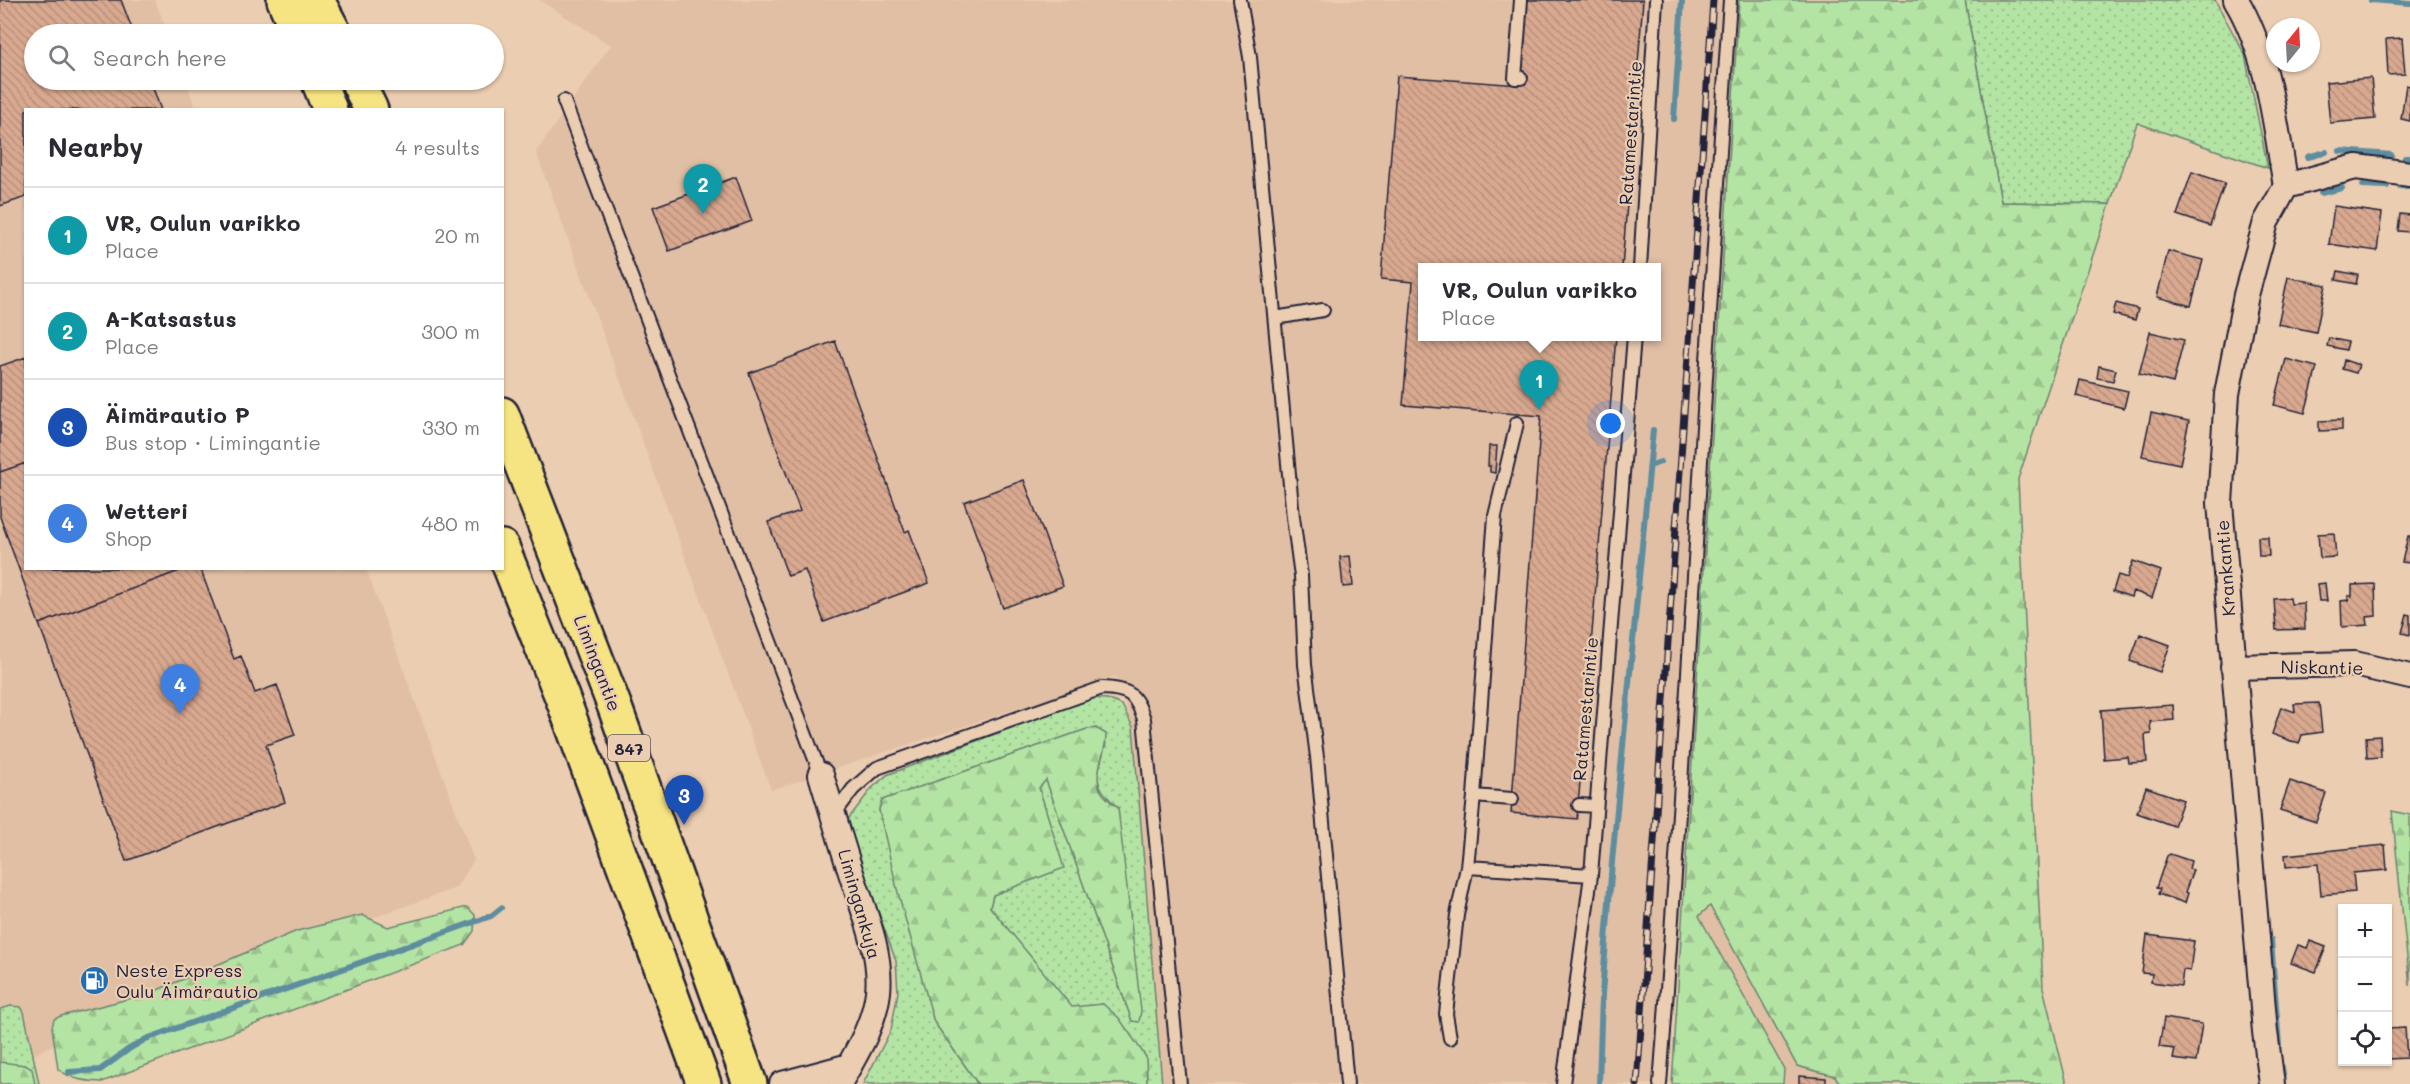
<!DOCTYPE html>
<meta charset="utf-8">
<style>
:root{--surface:#fff;--page:#f7f7f7;--text:#2b2b33;--muted:#7c7c81;--line:#e1e1e2;--accent:#1f6fb2}
body{margin:0;font-family:Mali,sans-serif;background:var(--page);color:var(--text)}
.controls{position:absolute;right:18px;bottom:18px;display:grid;overflow:hidden;border-radius:0px;box-shadow:0 2px 4px #0004}
.controls button{width:54px;height:54px;display:grid;place-items:center;padding:0;border:0;border-bottom:2px solid var(--line);background:var(--surface);color:var(--text);font:30px sans-serif}
.compass{position:absolute;left:2266px;top:18px;width:54px;height:54px;border-radius:50%;background:var(--surface);box-shadow:0 2px 4px #0004;rotate:18deg}
.you{position:absolute;left:1611px;top:424px;width:21px;height:21px;margin:-15px;border:4px solid #fff;border-radius:50%;background:#1a73e8;box-shadow:0 0 0 9px #1a73e833}
.badge{display:grid;place-items:center;width:39px;height:39px;border-radius:50%;background:var(--accent);color:#fff;font-size:20px;font-weight:700}
.pin{position:absolute;translate:-50% -50px;filter:drop-shadow(0 2px 3px #0008)}
.pin::after{content:'';position:absolute;top:32px;width:21px;height:18px;background:inherit;clip-path:polygon(0 0,100% 0,50% 100%)}
.popup{position:absolute;left:1418px;top:263px;width:243px;height:78px;box-sizing:border-box;display:grid;place-content:center;border-radius:0px;background:var(--surface);filter:drop-shadow(0 2px 4px #0005);font-size:20px;white-space:nowrap;color:var(--muted)}
.popup b{font-size:22px;color:var(--text)}
.popup::after{content:'';position:absolute;left:50%;top:100%;margin-left:-12px;border:12px solid transparent;border-top-color:var(--surface)}
.list{margin:0;padding:0;list-style:none}
h2{display:flex;justify-content:space-between;align-items:center;height:78px;margin:0;padding:0 24px;font-size:26px}
h2 small{font-size:20px;font-weight:400;color:var(--muted)}
.list li{display:grid;grid-template-columns:39px 1fr auto;gap:18px;align-items:center;box-sizing:border-box;height:96px;padding:0 24px;border-top:2px solid var(--line)}
.list b{display:block;font-size:22px;white-space:nowrap}
.list p{margin:0;font-size:20px;white-space:nowrap;color:var(--muted)}
.list em{font-size:20px;font-style:normal;color:var(--muted)}
.icon{flex:none;width:33px;height:33px;fill:none;stroke:currentColor;stroke-width:2;stroke-linecap:round;stroke-linejoin:round}
.map{position:relative;flex:none;width:2410px;height:1084px;overflow:hidden}
.search{position:absolute;background:var(--surface);box-shadow:0 2px 4px #0004;left:24px;top:24px;width:480px;height:66px;display:flex;align-items:center;gap:15px;box-sizing:border-box;padding:0 21px;border-radius:33px;color:var(--muted);font-size:22px}
.panel{position:absolute;background:var(--surface);box-shadow:0 2px 4px #0004;left:24px;top:108px;width:480px;height:462px;border-radius:0px}
.map>svg:first-child{display:block}
</style>
<div class="map">
<svg width="2410" height="1084" viewBox="0 0 2410 1084">
<defs>
<pattern id="grass-dots" width="8" height="8" patternUnits="userSpaceOnUse" patternTransform="scale(1.5)"><rect width="8" height="8" fill="#b4e4a4"/><path d="M2 2h.1M6 6h.1" fill="none" stroke="#9ac38e" stroke-width="1.8" stroke-linecap="round"/></pattern>
<pattern id="forest-firs" width="22" height="20" patternUnits="userSpaceOnUse" patternTransform="scale(1.5)"><rect width="22" height="20" fill="#b4e4a4"/><path d="M5 1l3.5 6h-7zM16 11l3.5 6h-7z" fill="#9ac38e"/></pattern>
<pattern id="building-back-hatch" width="6" height="6" patternUnits="userSpaceOnUse" patternTransform="scale(1.5)"><rect width="6" height="6" fill="#d8a88f"/><path d="M-1 5l2 2M0 0l6 6M5-1l2 2" fill="none" stroke="#b9907c"/></pattern>
</defs>
<rect width="100%" height="100%" fill="#ebcdb1"/>
<filter id="ink" filterUnits="userSpaceOnUse"><feTurbulence type="fractalNoise" baseFrequency=".0167" numOctaves="2"/><feDisplacementMap in="SourceGraphic" scale="12" xChannelSelector="R" yChannelSelector="G"/><feConvolveMatrix kernelMatrix="1 2 1 2 8 2 1 2 1" color-interpolation-filters="sRGB"/></filter>
<g filter="url(#ink)">
<path fill="#e1bfa5" fill-rule="evenodd" d="M0,0H155L168,34H34V80H185L196,109L26,110V568L366,569L474,860L456,888L123,1007L0,1073Z
M539,0H1739L1698,678L1668,1084H1162L1133,727L1116,676L771,790L536,152L611,45ZM1422,268H1656V336H1422Z
M1710,906L1797,1066L1835,1076L1840,1084H1783L1784,1069L1699,916Z"/>
<path fill="url(#grass-dots)" stroke="#6b8370" stroke-width="1.5" d="M1965,0H2215L2245,55L2268,168L2137,123L2110,204L2001,202Z
M1090,698L1107,699L1122,705L1133,727L1162,1084H1147L1146,1057L1103,1004L1072,1008L990,907L993,895L1063,867L1039,788L1046,779L1132,1021L1118,808C1090,781 1097,778 1106,743L1087,729L882,800L879,810L934,1022L978,1084H863L891,1030L898,992L896,961L846,822L872,788L887,775Z
M11,1006L21,1007L24,1012L39,1084H0V1009Z"/>
<path fill="url(#forest-firs)" stroke="#6b8370" stroke-width="1.5" d="M1739,0H1965L2001,202L2110,204L2018,479L2043,988L2067,1084H1840L1835,1076L1797,1066L1710,906L1699,916L1784,1069L1783,1084H1672Z
M1096,728L1106,734C1107,752 1092,773 1101,791C1104,797 1113,803 1118,808L1141,1011L1139,1022L1132,1021L1046,780L1039,788L1064,868L993,895L990,907L1072,1007L1103,1004L1119,1018L1146,1057L1147,1084H978L934,1022L897,889L879,810L882,800L1087,729Z
M2392,811L2410,815V986Z
M467,907L475,915L474,931L464,945L102,1082C84,1081 72,1080 58,1069L52,1027L54,1019L61,1016L148,994L297,931L362,915L388,927Z
M0,1062L25,1065L32,1069L35,1084H0Z"/>
<g fill="none" stroke-linecap="round" stroke-linejoin="round">
<path stroke="#5d8d9e" stroke-width="6" d="M2371,0L2410,3
M1674,119L1682,0
M2340,151L2391,155
M2308,157L2326,152
M2405,158H2410
M2363,185L2387,186
M2400,186L2409,187
M2321,193L2342,188
M1650,466L1660,462
M2271,940L2279,1046
M2282,1067L2283,1075
M69,1072L100,1070L129,1049L146,1039L491,916L501,908
M1599,1084L1602,994L1612,862L1653,430"/>
</g>
<path fill="url(#building-back-hatch)" stroke="#22223b" stroke-width="1.5" d="M0,0H121L134,34H34V80H150L161,110H26V197L0,206Z
M1527,0H1643L1622,268H1422V336H1616L1577,819L1511,813L1541,416L1403,405L1413,282L1381,279L1397,76L1520,85Z
M2402,38L2405,74L2388,75L2386,39Z
M2371,78L2375,119L2330,123L2326,82Z
M2406,85L2410,86V121L2401,119Z
M2192,172L2225,183L2210,226L2177,215Z
M736,177L752,221L669,251L653,207Z
M2334,206L2382,213L2377,251L2329,244Z
M2400,214L2410,215V232L2398,231Z
M2168,251L2203,260L2191,306L2157,297Z
M2338,271L2358,275L2356,284L2336,280Z
M2288,277L2326,285L2316,332L2278,324Z
M2116,303L2138,309L2135,320L2113,314Z
M2150,332L2184,340L2173,383L2139,374Z
M2329,338L2348,342L2346,350L2327,346Z
M835,341L905,532L909,530L929,583L824,622L805,570L788,576L768,522L800,511L749,373Z
M26,357V463L0,472V366Z
M2286,359L2317,367L2305,413L2274,405Z
M2344,360L2359,365L2356,373L2342,369Z
M2099,366L2116,370L2113,381L2097,378Z
M2080,380L2128,391L2124,408L2076,396Z
M2151,413L2189,421L2180,464L2142,456Z
M2342,420V430L2319,431V421Z
M1489,446H1497L1495,473L1490,472V466H1488Z
M26,463V568H187L39,624L0,517V472Z
M1024,480L1063,586L1003,608L964,502Z
M2334,533L2336,557L2320,558L2318,534Z
M2408,536H2410V563L2402,562Z
M2258,537H2268L2269,556H2259Z
M1350,556L1353,586L1343,587L1340,557Z
M2133,561L2161,571L2152,598L2133,591L2131,597L2113,591L2118,575L2127,578Z
M187,568H200L234,659L241,656L255,693L277,685L295,735L266,745L285,802L126,861L39,624Z
M2325,583L2327,601H2319L2317,584Z
M2375,584L2376,616L2367,617L2368,625L2342,627L2341,601L2349,600L2348,596H2352V585Z
M2290,598L2291,604L2304,603L2305,629L2276,630L2274,599Z
M2407,614L2410,615V635L2402,633Z
M2140,634L2170,645L2160,672L2130,661Z
M2319,703L2322,732L2302,735L2299,744L2272,734L2281,707L2295,712L2294,704Z
M2173,705L2174,720L2150,722L2151,734L2145,735L2147,762L2129,763L2128,757L2104,759L2101,710Z
M2380,736L2381,757L2367,758L2366,737Z
M2290,781L2326,793L2316,822L2280,810Z
M2146,787L2183,800L2174,826L2137,813Z
M2385,845L2387,870L2353,873L2355,892L2321,895L2318,864L2286,867L2285,855Z
M2170,854L2191,861L2189,869L2193,870L2185,892L2188,893L2185,903L2158,894L2160,889L2156,888L2167,856Z
M2147,935L2194,941L2190,971L2183,970L2181,986L2151,982L2152,974L2142,973Z
M2310,941L2326,947L2316,972L2291,963L2298,945L2307,948Z
M101,974L104,981L89,987L86,980Z
M2342,1009V1056L2339,1010Z
M2164,1018L2202,1024L2196,1062L2173,1059L2175,1049L2159,1047Z
M2405,1028L2407,1058L2388,1059V1029Z
M1799,1076L1826,1078V1084H1799Z"/>
<g fill="none" stroke-linecap="round" stroke-linejoin="round">
<defs>
<path id="lane" d="M1240,0L1250,57L1293,517L1301,576L1305,665L1317,757L1347,1084
M1521,0L1515,78H1521
M564,101L821,775
M1640,268L1656,0
M1275,318L1323,310
M1474,796L1512,799
M1579,805L1596,806
M833,816L853,789L877,768L1102,688C1130,689 1135,694 1144,719L1180,1084
M1467,867L1591,875
M1450,1038L1446,1014L1457,915L1467,867L1474,796L1495,516L1517,423
M1563,1084L1591,875L1634,336
M1660,1084C1688,723 1705,361 1730,0"/>
<path id="street" d="M2236,0C2269,55 2275,123 2286,186
M2233,667L2355,664L2410,677
M821,775C831,808 841,842 852,876C864,912 882,953 878,992C874,1026 855,1055 839,1084
M782,1084L849,1066
M2272,1084L2265,1032L2220,503L2227,394L2246,295L2266,222L2286,186L2356,167L2410,174"/>
<path id="primary" d="M284,0L299,34
M317,0L335,34
M318,80L330,110
M357,80L371,110
M502,414L614,705L750,1084
M502,547L562,697L704,1084"/>
</defs>
<use href="#lane" stroke="#22223b" stroke-width="16"/>
<use href="#street" stroke="#22223b" stroke-width="28"/>
<use href="#primary" stroke="#22223b" stroke-width="38"/>
<use href="#lane" stroke="#ebcdb1" stroke-width="12"/>
<use href="#street" stroke="#ebcdb1" stroke-width="24"/>
<use href="#primary" stroke="#f6e381" stroke-width="33"/>
<defs>
<path id="rail" d="M1637,1084L1713,0"/>
</defs>
<use href="#rail" stroke="#22223b" stroke-width="7"/>
<use href="#rail" stroke="#ebcdb1" stroke-width="4.5" stroke-dasharray="14" stroke-linecap="butt"/>
</g>
</g>
<defs>
<symbol id="fuel-disc" viewBox="-11 -11 22 22"><circle r="9.5" fill="#1f6fb2" stroke="#ebcdb1"/><path d="M-5.5-6h7V0h2V4h1.3V-2.5L3-4.5l.8-.8L6-3V5H2.5V1h-1V6h-7ZM-4.2-4.7v3.2H.2V-4.7Z" fill="#fff"/></symbol>
</defs>
<g fill-rule="evenodd">
<use href="#fuel-disc" x="78" y="964" width="33" height="33"/>
</g>
<g text-anchor="middle" dominant-baseline="central" stroke-width="4.5" stroke-linejoin="round" paint-order="stroke">
<rect fill="#ebcdb1" stroke="#5e555e" stroke-width="1.5" x="608" y="735" width="42" height="26" rx="4.5"/>
<g font-size="16" font-weight="bold" fill="#22223b">
<text x="629" y="748">847</text>
</g>
<g font-size="18" fill="#22223b" stroke="#ebcdb1">
<text transform="translate(1630 133) rotate(-86)">Ratamestarintie</text>
<text transform="translate(2225 568) rotate(-94)">Krankantie</text>
<text transform="translate(598 663) rotate(69)">Limingantie</text>
<text transform="translate(2322 667) rotate(1)">Niskantie</text>
<text transform="translate(1585 709) rotate(-85)">Ratamestarintie</text>
<text transform="translate(860 904) rotate(74)">Limingankuja</text>
</g>
<g font-size="18" fill="#22223b" stroke="#ebcdb1" text-anchor="start">
<text x="116" y="970">Neste Express<tspan x="116" dy="21">Oulu Äimärautio</tspan></text>
</g>
</g>
</svg>
<div class="controls">
<button>+</button>
<button>−</button>
<button><svg class="icon" aria-label="locate" viewBox="0 0 24 24"><circle cx="12" cy="12" r="6"/><path d="M12 2v4M12 18v4M2 12h4M18 12h4"/></svg></button>
</div>
<svg class="compass" viewBox="-18 -18 36 36"><path d="M0-13l5 13h-10z" fill="#e53935"/><path d="M0 13l5-13h-10z" fill="#7c7c81"/></svg>
<div class="you"></div>
<div class="pin badge" style="left:1539px;top:410px;background:#0f9aa8">1</div>
<div class="popup"><b>VR, Oulun varikko</b>Place</div>
<div class="pin badge" style="left:703px;top:214px;background:#0f9aa8">2</div>
<div class="pin badge" style="left:684px;top:825px;background:#1a4fb4">3</div>
<div class="pin badge" style="left:180px;top:714px;background:#3f7fe0">4</div>
<div class="search"><svg class="icon" aria-label="search" viewBox="0 0 24 24"><circle cx="10" cy="10" r="6"/><path d="M15 15l6 6"/></svg>Search here</div>
<section class="panel">
<h2>Nearby<small>4 results</small></h2>
<ul class="list">
<li><span class="badge" style="background:#0f9aa8">1</span><div><b>VR, Oulun varikko</b><p>Place</p></div><em>20 m</em></li>
<li><span class="badge" style="background:#0f9aa8">2</span><div><b>A-Katsastus</b><p>Place</p></div><em>300 m</em></li>
<li><span class="badge" style="background:#1a4fb4">3</span><div><b>Äimärautio P</b><p>Bus stop · Limingantie</p></div><em>330 m</em></li>
<li><span class="badge" style="background:#3f7fe0">4</span><div><b>Wetteri</b><p>Shop</p></div><em>480 m</em></li>
</ul>
</section>
</div>
